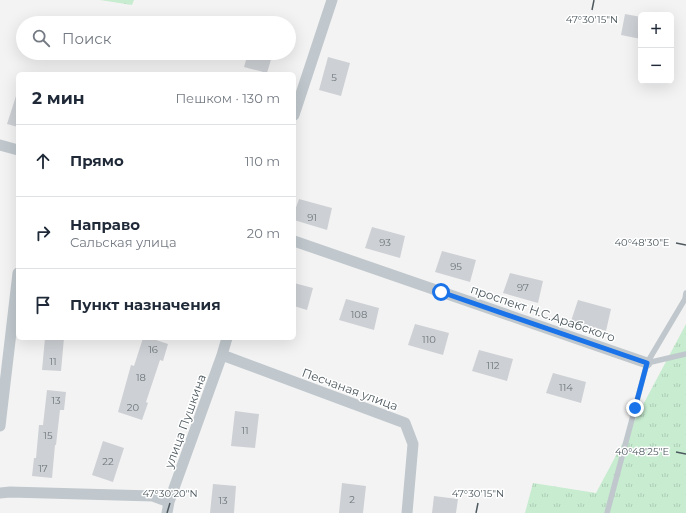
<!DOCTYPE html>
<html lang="ru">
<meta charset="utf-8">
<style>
:root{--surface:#fff;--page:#f6f6f7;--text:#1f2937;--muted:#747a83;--line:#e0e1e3}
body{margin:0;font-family:Montserrat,sans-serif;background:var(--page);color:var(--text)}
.controls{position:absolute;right:12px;top:12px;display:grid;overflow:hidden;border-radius:6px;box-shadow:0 4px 16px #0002}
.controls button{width:36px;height:36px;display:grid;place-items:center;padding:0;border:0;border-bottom:1px solid var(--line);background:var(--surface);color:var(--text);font:20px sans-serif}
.stop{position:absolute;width:12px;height:12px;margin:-9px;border:3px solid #1a73e8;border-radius:50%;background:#fff}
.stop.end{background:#1a73e8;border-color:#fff;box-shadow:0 1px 4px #0008}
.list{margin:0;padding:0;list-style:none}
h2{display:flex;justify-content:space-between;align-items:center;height:52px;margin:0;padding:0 16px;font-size:17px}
h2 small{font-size:13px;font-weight:400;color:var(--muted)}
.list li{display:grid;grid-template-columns:26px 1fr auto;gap:12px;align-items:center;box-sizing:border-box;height:72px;padding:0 16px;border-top:1px solid var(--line)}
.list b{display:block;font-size:15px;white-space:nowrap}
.list p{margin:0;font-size:13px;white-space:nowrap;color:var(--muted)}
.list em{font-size:13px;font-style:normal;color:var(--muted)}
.icon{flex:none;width:22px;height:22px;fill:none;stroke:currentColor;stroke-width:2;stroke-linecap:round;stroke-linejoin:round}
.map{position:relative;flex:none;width:686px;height:513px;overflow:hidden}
.search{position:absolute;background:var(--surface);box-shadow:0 4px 16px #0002;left:16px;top:16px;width:280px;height:44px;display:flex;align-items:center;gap:10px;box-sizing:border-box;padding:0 14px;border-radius:22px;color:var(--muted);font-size:15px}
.panel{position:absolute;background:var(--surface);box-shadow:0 4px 16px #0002;left:16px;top:72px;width:280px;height:268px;border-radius:6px}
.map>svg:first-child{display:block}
</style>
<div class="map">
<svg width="686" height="513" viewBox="0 0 686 513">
<defs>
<pattern id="grass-tufts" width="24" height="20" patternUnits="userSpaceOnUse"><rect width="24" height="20" fill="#c7ecd0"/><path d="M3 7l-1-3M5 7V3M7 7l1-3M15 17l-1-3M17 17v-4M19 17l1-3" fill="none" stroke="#adccb5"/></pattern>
</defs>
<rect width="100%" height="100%" fill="#f4f3f3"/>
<path fill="url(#grass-tufts)" d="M100,0H134L132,5Z
M686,324V513H525L533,483L596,493Z"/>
<path fill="#cdd0d4" d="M625,14L641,17V39L621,35Z
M248,53H273L267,73L244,67Z
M328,57L350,63L341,96L319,90Z
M16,96L18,97V127L7,124Z
M299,199L332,208L327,230L294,220V213Z
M372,227L405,236L400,258L365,248Z
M442,251L476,260L470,282L435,272Z
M510,273L543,281L538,303L503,293Z
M294,283L313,288L307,310L294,306Z
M346,299L379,308L374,330L339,320Z
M578,300L611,309L606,331L571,321Z
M415,324L449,333L443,355L408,345Z
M45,338H64L61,371L42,370Z
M143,338H150L168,344L163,361L160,360L146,402L148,403L142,420L118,412L131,365L134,366Z
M479,350L513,359L507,381L472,371Z
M553,373L586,382L581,403L546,393Z
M47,390L66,392L64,410H60L56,445H55L52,478L32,476L34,458H36L39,425H43Z
M235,411L259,414L255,448L231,446Z
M103,441L124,448L113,482L92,475Z
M342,483L366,486L363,513H339Z
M213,484L236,486L234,513H210Z
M434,496L458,499L456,513H432Z"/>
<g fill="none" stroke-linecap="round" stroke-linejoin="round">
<path stroke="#c0c8cd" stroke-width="5.5" d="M647,363L686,354
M607,513L647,363L685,299L686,293"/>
<path stroke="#c0c8cd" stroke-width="11" d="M294,115L332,0
M0,145L18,150
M294,241L647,363
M222,355L405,423L413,444L407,513
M0,426L18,273
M0,493L10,492L153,496L169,502
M167,513L169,502L222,355L227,338"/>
</g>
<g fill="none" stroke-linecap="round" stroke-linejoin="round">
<path stroke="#1a73e8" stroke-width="5" d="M441,292L647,363L635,408"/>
</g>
<path fill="none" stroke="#4c585e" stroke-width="1.5" d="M592,10L594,0M676,243L686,245M676,452L686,454M167,513L170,503M476,513L478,503"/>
<g text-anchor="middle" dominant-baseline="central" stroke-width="3" stroke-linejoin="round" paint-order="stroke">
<g font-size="10" fill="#6c767c">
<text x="334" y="77">5</text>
<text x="312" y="217">91</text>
<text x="385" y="242">93</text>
<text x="456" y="266">95</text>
<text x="523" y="287">97</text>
<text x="359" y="314">108</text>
<text x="429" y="339">110</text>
<text x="153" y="349">16</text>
<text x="53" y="361">11</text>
<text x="493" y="365">112</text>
<text x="141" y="377">18</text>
<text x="566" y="387">114</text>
<text x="56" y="400">13</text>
<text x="133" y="407">20</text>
<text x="245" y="430">11</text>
<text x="48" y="435">15</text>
<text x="108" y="461">22</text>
<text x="43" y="468">17</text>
<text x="352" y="499">2</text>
<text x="223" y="500">13</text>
</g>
<g font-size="12" fill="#4c585e" stroke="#fff">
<text transform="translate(543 313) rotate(19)">проспект Н.С.Арабского</text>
<text transform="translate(350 389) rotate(20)">Песчаная улица</text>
<text transform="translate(185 421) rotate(-70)">улица Пушкина</text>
</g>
</g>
<g font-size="10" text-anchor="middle" fill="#4c585e" stroke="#fff" stroke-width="3" stroke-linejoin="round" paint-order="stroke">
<text x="592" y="23">47°30'15"N</text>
<text x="642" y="246">40°48'30"E</text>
<text x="642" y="455">40°48'25"E</text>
<text x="170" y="497">47°30'20"N</text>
<text x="478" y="497">47°30'15"N</text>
</g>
</svg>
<div class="controls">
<button>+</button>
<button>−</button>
</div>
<div class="stop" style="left:441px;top:292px"></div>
<div class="stop end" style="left:635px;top:408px"></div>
<div class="search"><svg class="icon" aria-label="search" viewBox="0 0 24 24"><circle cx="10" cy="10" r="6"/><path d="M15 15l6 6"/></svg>Поиск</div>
<section class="panel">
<h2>2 мин<small>Пешком · 130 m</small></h2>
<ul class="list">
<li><svg class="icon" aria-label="ahead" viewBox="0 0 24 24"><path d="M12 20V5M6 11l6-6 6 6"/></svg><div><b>Прямо</b></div><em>110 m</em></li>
<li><svg class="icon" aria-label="right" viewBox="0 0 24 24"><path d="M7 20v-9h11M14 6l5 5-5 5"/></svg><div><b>Направо</b><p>Сальская улица</p></div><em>20 m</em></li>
<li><svg class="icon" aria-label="arrive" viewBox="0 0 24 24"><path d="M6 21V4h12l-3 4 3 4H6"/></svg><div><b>Пункт назначения</b></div></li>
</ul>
</section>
</div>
